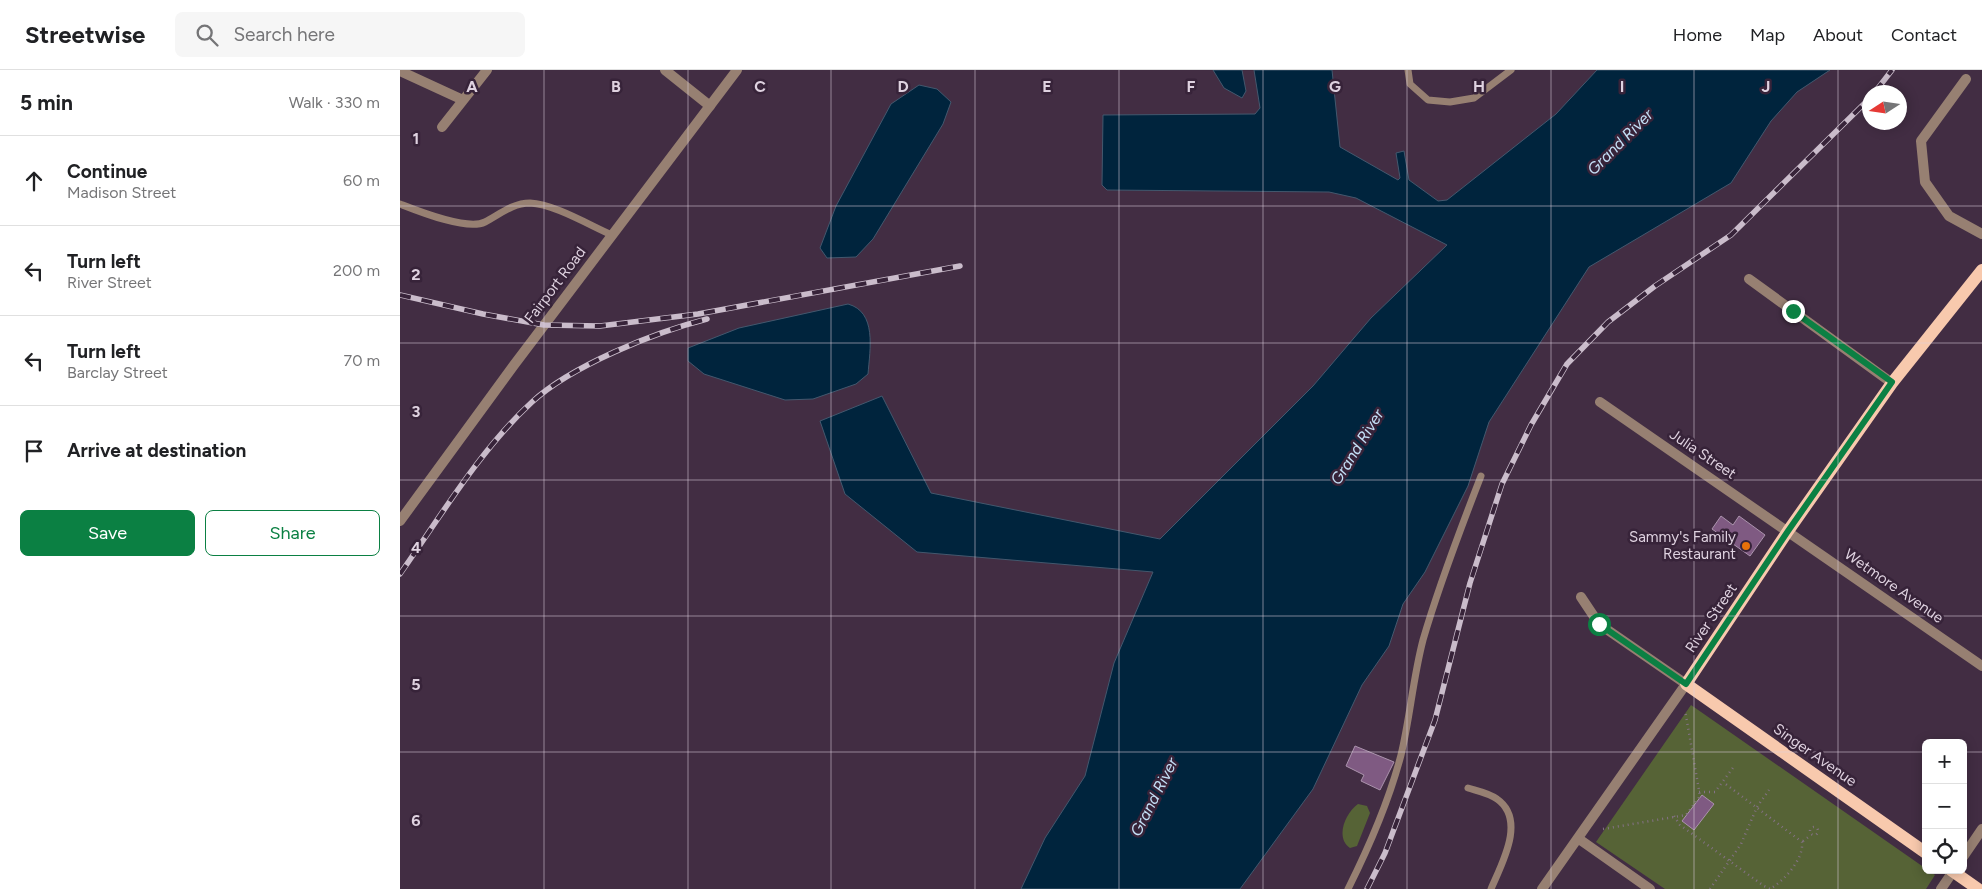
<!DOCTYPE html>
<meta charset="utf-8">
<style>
:root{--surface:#fff;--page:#f6f6f6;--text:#202124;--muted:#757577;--line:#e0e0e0;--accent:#0b8043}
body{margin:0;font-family:Figtree,sans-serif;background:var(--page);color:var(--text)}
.controls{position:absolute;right:15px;bottom:15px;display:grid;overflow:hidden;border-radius:8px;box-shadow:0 2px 12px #0003}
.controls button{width:45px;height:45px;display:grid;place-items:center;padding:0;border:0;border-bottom:1px solid var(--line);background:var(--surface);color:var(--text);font:25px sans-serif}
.compass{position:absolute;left:1462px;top:15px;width:45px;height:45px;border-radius:50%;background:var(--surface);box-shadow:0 2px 12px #0003;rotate:258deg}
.stop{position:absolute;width:15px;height:15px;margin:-11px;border:4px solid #0b8043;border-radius:50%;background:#fff}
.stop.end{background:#0b8043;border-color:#fff;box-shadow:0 1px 5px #0008}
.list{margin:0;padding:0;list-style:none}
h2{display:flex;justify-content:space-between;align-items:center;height:65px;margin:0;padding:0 20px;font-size:21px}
h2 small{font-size:16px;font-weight:400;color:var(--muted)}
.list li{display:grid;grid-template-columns:32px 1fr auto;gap:15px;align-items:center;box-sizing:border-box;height:90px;padding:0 20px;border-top:1px solid var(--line)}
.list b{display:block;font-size:19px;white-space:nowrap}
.list p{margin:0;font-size:16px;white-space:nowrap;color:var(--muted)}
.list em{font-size:16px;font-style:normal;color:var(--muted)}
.actions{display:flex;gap:10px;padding:15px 20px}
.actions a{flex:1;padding:11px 0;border:1px solid var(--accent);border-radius:8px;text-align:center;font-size:18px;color:var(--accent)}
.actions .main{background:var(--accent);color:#fff}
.icon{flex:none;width:28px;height:28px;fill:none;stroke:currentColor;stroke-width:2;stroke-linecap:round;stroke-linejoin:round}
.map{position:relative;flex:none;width:1582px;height:819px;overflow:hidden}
header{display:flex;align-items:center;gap:30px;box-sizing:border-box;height:70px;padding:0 25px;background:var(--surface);border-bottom:1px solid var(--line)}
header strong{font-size:24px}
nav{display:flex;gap:28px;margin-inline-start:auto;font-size:18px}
.search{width:350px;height:45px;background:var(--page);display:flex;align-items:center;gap:12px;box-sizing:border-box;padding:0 18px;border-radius:8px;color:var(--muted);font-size:19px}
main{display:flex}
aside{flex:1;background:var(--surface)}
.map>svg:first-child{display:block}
</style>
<header>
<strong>Streetwise</strong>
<div class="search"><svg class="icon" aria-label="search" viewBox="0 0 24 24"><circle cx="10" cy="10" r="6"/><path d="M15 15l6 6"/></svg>Search here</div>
<nav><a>Home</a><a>Map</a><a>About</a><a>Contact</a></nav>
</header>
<main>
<aside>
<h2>5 min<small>Walk · 330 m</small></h2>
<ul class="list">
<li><svg class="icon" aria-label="ahead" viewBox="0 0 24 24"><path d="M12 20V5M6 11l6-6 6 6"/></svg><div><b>Continue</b><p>Madison Street</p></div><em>60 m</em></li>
<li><svg class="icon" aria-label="left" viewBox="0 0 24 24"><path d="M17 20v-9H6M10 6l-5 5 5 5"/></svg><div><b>Turn left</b><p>River Street</p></div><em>200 m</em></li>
<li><svg class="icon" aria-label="left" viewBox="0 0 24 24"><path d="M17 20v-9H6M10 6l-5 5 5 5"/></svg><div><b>Turn left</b><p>Barclay Street</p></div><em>70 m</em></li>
<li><svg class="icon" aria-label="arrive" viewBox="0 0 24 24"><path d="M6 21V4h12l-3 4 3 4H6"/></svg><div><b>Arrive at destination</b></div></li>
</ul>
<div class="actions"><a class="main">Save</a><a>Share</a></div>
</aside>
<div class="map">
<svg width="1582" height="819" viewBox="0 0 1582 819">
<rect width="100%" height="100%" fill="#422d43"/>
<path fill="#566336" d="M1291,635L1535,805L1526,819H1265L1196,772Z
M958,734L967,736L970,743L957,776L950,778C935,768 945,743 958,734Z"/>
<path fill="#00243d" stroke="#43586e" d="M813,0H842L846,21L842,28L824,18Z
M854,0H932L940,77L998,110L1000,108L996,83L1004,81L1009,110L1038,131L1047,130L1156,44L1197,0H1430L1397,22L1371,51L1331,113L1189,197L1089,352L1068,416L1025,502L1003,534L989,576L962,615L913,719L840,819H621L645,768L685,706L714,593L753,502L517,482L445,424L420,351L482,326L531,423L760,469L913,316L971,248L1047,175L956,128L929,122L707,120L702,115L703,45L855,44L860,38Z
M519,15L537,19L551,32L543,54L473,169L456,187L427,188L420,178L436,136L491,34Z
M448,234C477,242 470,279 468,304L456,314L413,329L385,330L304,304L288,291V278L339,258Z"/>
<path fill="#7f5a82" stroke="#ab93ad" d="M1321,446L1333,455L1339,446L1365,465L1350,486L1312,459Z
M955,676L994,692L980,720L961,711L964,705L946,696Z
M1302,725L1314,734L1294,760L1282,751Z"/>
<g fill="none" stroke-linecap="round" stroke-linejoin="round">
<path stroke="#847285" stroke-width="2.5" stroke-dasharray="1 4" stroke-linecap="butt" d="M1299,722H1315L1335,695
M1274,746L1280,755L1364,816L1370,819C1384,811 1404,789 1402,772L1323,712
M1410 761a4 4 0 1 1 8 0a4 4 0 1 1-8 0Z
M1203,759L1286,745L1300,726L1285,640
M1403,771L1411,765
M1310,819L1341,774L1357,737L1369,720"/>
<path stroke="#978072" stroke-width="7" d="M1008,0L1010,14L1028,30L1050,32L1074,28L1111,0
M0,134C18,141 67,161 85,152C99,145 112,133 130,133C154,134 189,155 212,165
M1068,718C1078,721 1089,723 1097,729C1127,750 1101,795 1091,819
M948,819C969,777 989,731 1001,685C1010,648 1013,608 1023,570C1039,515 1060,460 1081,406"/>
<path stroke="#978072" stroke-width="10" d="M265,0L310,36
M0,1L63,30
M1566,9L1521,71L1525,112L1549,146L1582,164
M42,57L87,0
M1349,209L1492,313
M1200,332L1582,596
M1179,769L1250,819
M1563,787L1582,759
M1142,819L1286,614L1199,554L1181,527
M1541,819L1554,800"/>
<path stroke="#978072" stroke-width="10" d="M0,451L114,295L337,0"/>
<path stroke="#f8c9ad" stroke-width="12" d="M1526,783L1286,614L1388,461L1492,313L1582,200
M1551,800L1578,819"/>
<defs>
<path id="rail" d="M1475,22L1492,0
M0,225L83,244L144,255L200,256L298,244L560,196
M0,504C41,446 79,381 132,332C171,296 255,262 307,249
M967,819L985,783L1035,650L1070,513L1102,414L1131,355L1167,294L1208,252L1255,216L1331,165L1470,28"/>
</defs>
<use href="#rail" stroke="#cabccb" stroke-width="5.5"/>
<use href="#rail" stroke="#372339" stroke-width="4" stroke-dasharray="11" stroke-linecap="butt"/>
</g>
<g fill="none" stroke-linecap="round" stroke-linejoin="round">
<path stroke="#0b8043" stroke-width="6" d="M1199,554L1286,614L1388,461L1492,312L1393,241"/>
</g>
<path fill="none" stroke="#dfd2e0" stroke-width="1" stroke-opacity="0.55" d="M144,0V819M288,0V819M431,0V819M575,0V819M719,0V819M863,0V819M1007,0V819M1151,0V819M1294,0V819M1438,0V819M0,136H1582M0,273H1582M0,410H1582M0,546H1582M0,682H1526M1563,682H1582"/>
<circle fill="#e8710a" stroke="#372339" stroke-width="2" cx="1346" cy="476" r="5"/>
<g text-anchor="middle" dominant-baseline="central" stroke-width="5" stroke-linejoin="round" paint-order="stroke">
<g font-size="15" fill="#dfd2e0" stroke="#372339">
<text transform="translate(155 215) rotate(-53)">Fairport Road</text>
<text transform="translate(1303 384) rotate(34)">Julia Street</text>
<text transform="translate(1494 516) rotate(35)">Wetmore Avenue</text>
<text transform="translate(1311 548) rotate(-56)">River Street</text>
<text transform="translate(1415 685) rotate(35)">Singer Avenue</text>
</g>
<g font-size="15" fill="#dfd2e0" stroke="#372339" text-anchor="end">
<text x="1336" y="467">Sammy's Family<tspan x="1336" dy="17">Restaurant</tspan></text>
</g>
<g font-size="16" font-style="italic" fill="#c4e0f7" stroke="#372339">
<text transform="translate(1220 72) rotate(-45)">Grand River</text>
<text transform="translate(957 377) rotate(-58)">Grand River</text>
<text transform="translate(754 727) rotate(-63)">Grand River</text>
</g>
</g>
<g font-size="16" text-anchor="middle" font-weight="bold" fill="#dfd2e0" stroke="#372339" stroke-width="5" stroke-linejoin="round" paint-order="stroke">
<text x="72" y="22">A</text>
<text x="216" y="22">B</text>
<text x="360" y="22">C</text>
<text x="503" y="22">D</text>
<text x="647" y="22">E</text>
<text x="791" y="22">F</text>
<text x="935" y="22">G</text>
<text x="1079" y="22">H</text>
<text x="1222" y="22">I</text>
<text x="1366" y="22">J</text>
<text x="16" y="74">1</text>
<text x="16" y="210">2</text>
<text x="16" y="347">3</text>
<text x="16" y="483">4</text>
<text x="16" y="620">5</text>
<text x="16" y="756">6</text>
</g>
</svg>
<div class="controls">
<button>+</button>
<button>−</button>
<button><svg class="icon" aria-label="locate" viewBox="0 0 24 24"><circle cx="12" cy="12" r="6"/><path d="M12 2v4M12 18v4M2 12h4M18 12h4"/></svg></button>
</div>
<svg class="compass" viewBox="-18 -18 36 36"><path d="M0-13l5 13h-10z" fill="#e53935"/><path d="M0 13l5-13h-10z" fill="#757577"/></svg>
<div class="stop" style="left:1199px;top:554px"></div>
<div class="stop end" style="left:1393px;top:241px"></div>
</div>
</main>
